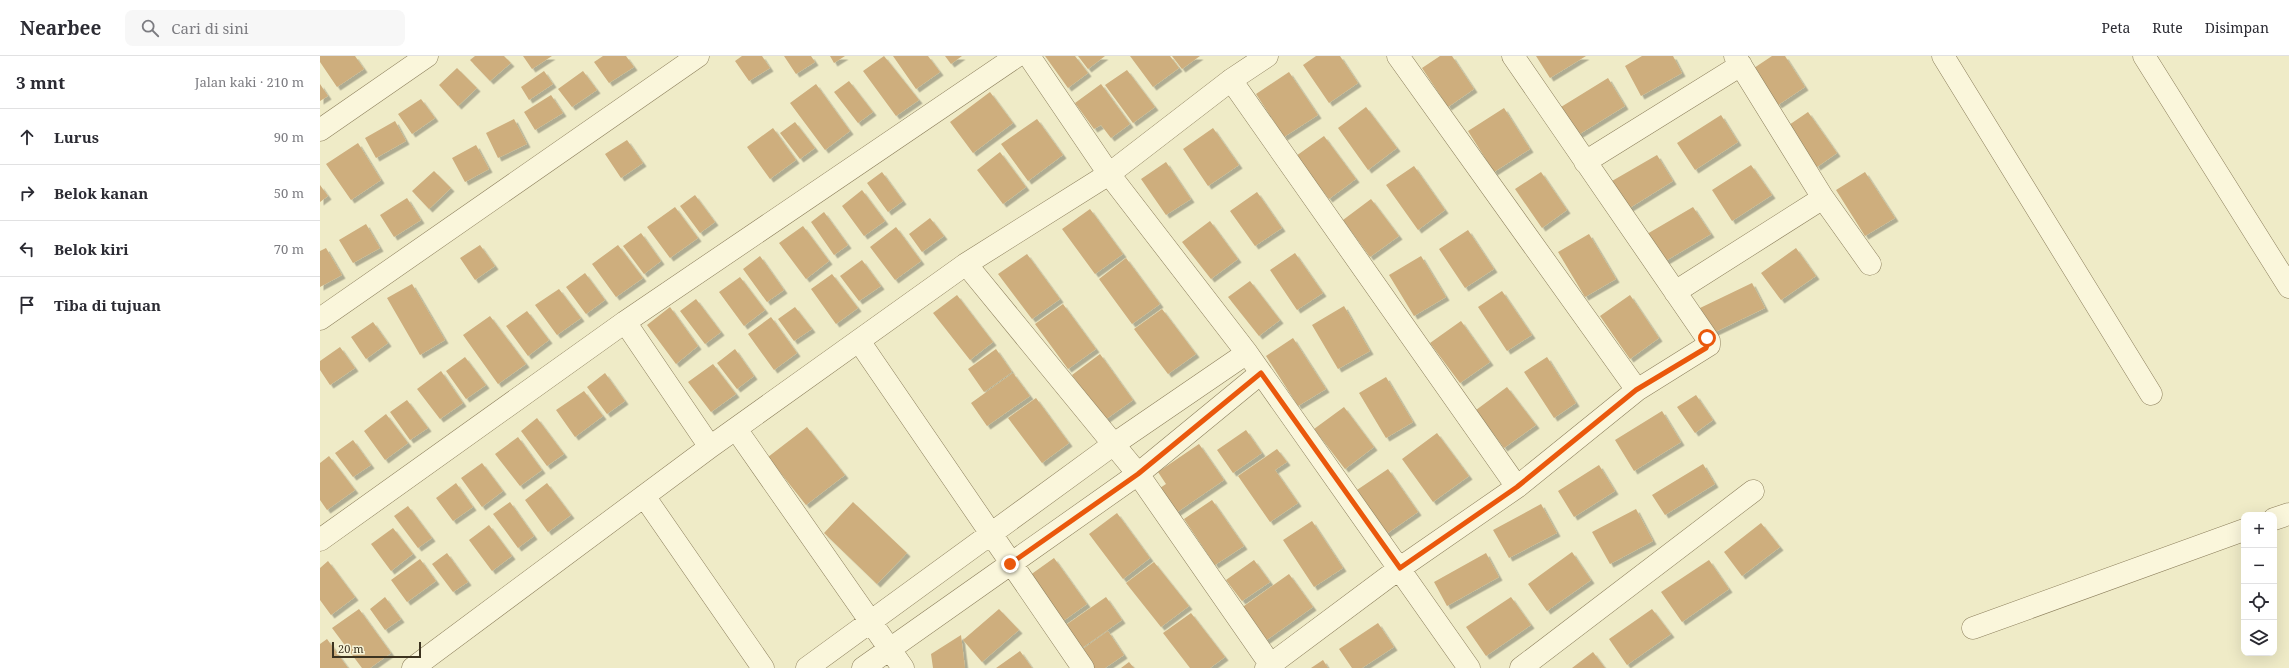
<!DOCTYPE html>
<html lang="id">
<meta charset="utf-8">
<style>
:root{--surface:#fff;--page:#f7f7f7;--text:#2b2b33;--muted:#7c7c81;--line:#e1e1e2}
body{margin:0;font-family:"Noto Serif",serif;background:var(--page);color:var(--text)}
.controls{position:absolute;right:12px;bottom:12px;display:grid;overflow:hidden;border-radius:8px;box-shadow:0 4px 16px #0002}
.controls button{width:36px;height:36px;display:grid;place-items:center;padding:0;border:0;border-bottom:1px solid var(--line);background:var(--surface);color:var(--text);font:20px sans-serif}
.scale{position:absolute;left:12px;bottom:10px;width:89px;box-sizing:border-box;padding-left:4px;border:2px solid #3c3320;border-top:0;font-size:11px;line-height:14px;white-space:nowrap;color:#3c3320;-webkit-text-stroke:3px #f7f3d7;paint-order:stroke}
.stop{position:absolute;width:12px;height:12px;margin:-9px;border:3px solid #ea580c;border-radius:50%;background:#fff}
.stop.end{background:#ea580c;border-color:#fff;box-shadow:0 1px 4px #0008}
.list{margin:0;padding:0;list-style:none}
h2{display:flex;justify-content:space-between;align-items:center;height:52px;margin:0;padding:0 16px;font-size:17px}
h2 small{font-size:13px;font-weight:400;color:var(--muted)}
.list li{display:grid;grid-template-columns:26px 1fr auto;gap:12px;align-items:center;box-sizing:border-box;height:56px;padding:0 16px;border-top:1px solid var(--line)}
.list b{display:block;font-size:15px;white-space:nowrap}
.list em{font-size:13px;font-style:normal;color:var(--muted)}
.icon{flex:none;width:22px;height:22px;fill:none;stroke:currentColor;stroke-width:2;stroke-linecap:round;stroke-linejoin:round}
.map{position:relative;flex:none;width:1969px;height:612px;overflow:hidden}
header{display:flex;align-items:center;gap:24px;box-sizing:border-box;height:56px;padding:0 20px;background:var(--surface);border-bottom:1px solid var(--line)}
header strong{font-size:19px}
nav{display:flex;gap:22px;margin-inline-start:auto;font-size:14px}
.search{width:280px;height:36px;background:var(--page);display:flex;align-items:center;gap:10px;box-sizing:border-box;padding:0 14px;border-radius:8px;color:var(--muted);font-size:15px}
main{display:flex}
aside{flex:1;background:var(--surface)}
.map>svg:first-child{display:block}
</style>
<header>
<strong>Nearbee</strong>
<div class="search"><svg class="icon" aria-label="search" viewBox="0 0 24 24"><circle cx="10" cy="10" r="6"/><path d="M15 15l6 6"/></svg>Cari di sini</div>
<nav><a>Peta</a><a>Rute</a><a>Disimpan</a></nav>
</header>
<main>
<aside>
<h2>3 mnt<small>Jalan kaki · 210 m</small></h2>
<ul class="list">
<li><svg class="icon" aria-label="ahead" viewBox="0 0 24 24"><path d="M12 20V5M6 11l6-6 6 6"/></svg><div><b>Lurus</b></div><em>90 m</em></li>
<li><svg class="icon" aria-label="right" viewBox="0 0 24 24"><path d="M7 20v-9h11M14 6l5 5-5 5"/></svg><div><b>Belok kanan</b></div><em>50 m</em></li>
<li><svg class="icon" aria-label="left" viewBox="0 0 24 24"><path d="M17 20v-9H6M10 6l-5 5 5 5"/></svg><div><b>Belok kiri</b></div><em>70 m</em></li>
<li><svg class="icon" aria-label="arrive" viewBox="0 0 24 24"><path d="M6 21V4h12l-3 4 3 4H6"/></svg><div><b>Tiba di tujuan</b></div></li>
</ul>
</aside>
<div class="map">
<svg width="1969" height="612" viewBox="0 0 1969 612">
<defs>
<filter id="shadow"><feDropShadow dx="3.5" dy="3.5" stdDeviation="0" flood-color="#0004"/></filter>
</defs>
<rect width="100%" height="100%" fill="#efebc7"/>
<path fill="#ceae7d" filter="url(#shadow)" d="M0,0H35L44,13L17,31L0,6Z
M155,0H184L191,7L170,25L150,4Z
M203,0H232L212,13Z
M283,0H306L314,11L289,27L274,6Z
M422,0H442L450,12L429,25L415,5Z
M464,0H491L495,6L476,18Z
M510,0H525L514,7Z
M564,0L599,44L576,60L543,15Z
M573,0H608L620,16L596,33Z
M625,0H642L631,8Z
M725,0H755L768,17L748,32Z
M758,0H785L768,13Z
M810,0H850L859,12L833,31Z
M852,0H880L862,13Z
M996,0H1020L1038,27L1009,47L983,9Z
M1120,0H1132L1154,33L1128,51L1102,12Z
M1216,0H1266L1230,22Z
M1322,0H1353L1362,17L1321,40L1305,10Z
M1452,0H1465L1485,31L1458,49L1434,12Z
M137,12L157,32L138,50L119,29Z
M807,14L835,51L813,67L785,29Z
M224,15L233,28L209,44L201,31Z
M263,15L277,34L252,51L238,33Z
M969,16L998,59L964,81L936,38Z
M1288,22L1305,50L1258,79L1241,51Z
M529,25L553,56L538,67L514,36Z
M0,28L8,40L0,45Z
M496,28L530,75L505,94L470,47Z
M781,28L810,68L791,82L781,69L774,73L755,47Z
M670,36L693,67L653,97L630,66Z
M231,39L243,57L215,74L204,56Z
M101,43L115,62L92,78L78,58Z
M1046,51L1077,92L1048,114L1018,72Z
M1184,52L1210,93L1174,116L1148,75Z
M1488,56L1517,97L1497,111L1469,69Z
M1401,59L1418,86L1375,114L1357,87Z
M194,63L207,88L178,102L166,77Z
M717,63L743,99L708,125L681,88Z
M75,65L86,85L56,102L45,82Z
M475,66L495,92L480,103L460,77Z
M453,72L476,104L450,123L427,91Z
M893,72L919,109L888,130L863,93Z
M1004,80L1036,123L1009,143L976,100Z
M307,84L323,107L301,122L285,98Z
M38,87L61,124L31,144L6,108Z
M156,89L169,113L145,126L132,102Z
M680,96L706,131L683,148L657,114Z
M1337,99L1353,125L1308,153L1292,125Z
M846,106L871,143L846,159L821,123Z
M1431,109L1452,139L1412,165L1392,134Z
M1094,110L1125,154L1098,174L1066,129Z
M114,115L131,132L109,153L92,135Z
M562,116L583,145L568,156L547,127Z
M1221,116L1247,154L1222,172L1195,133Z
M1545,116L1575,162L1545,180L1516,134Z
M0,129L8,140L0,146Z
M542,134L565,165L544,180L522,150Z
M937,136L962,172L935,190L910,155Z
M375,139L395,166L380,177L360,150Z
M87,142L101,164L74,181L60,159Z
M1051,143L1079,180L1050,201L1023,164Z
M355,151L378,182L350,202L327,171Z
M1373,151L1391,178L1344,206L1327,178Z
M770,153L803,198L775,218L742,173Z
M504,156L528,189L514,199L491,166Z
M610,162L624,180L602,196L589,178Z
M890,165L918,203L891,223L862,186Z
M46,168L60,192L33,207L19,184Z
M483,170L509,205L486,223L459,187Z
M576,171L601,205L575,224L550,191Z
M1148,174L1174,213L1145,232L1119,193Z
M321,177L341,205L324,218L303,190Z
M1269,178L1296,223L1265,241L1238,196Z
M160,189L175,210L155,224L140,202Z
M298,189L323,222L296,241L272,208Z
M6,192L22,219L0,231V195Z
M1476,192L1496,220L1461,244L1441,217Z
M975,197L1003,237L977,254L950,214Z
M707,198L740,243L712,263L678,218Z
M440,200L464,234L447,246L423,213Z
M1101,200L1126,241L1094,260L1069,219Z
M806,202L840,248L812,268L779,223Z
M542,204L561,230L539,245L520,220Z
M265,217L285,244L266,258L246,231Z
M512,218L538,252L516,268L491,233Z
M420,221L445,254L424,270L399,236Z
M930,225L960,264L939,280L908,241Z
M1432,227L1445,252L1393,277L1380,252Z
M92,228L125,284L100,299L67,242Z
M239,233L261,262L237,279L215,249Z
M1182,235L1212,279L1187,295L1158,251Z
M637,239L673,286L650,304L613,257Z
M1310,239L1339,282L1310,303L1280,260Z
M376,243L401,276L385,288L360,255Z
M743,248L776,293L748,313L715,268Z
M1024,250L1050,295L1018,313L992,269Z
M350,251L378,290L356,308L327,269Z
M475,251L492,273L474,285L458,263Z
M842,253L876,298L848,318L814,273Z
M207,255L229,284L208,300L186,270Z
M170,260L206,308L178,328L143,279Z
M451,261L477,297L454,314L428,278Z
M1141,265L1170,306L1140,327L1110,287Z
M53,266L68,287L46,303L31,281Z
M973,282L1006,333L978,350L946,300Z
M20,291L35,312L10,329L0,314V305Z
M415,293L434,320L417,333L397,307Z
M676,293L692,316L664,336L648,313Z
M780,298L813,344L785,364L752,319Z
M145,301L166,329L146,343L126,315Z
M1227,301L1256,347L1234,362L1204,316Z
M393,308L416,338L391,356L368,326Z
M121,315L143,347L120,363L97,333Z
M285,317L305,345L287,358L267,331Z
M693,317L710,340L667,370L651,347Z
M1066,321L1093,366L1066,382L1039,337Z
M1187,331L1216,369L1184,392L1156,354Z
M264,335L283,360L255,381L236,354Z
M1376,339L1393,364L1375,377L1357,351Z
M716,342L749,387L722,407L688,362Z
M87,344L108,372L90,384L70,356Z
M1024,351L1054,391L1025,413L994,373Z
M1342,355L1361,386L1314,415L1295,384Z
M66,358L88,387L65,404L44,375Z
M217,362L244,398L227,410L201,375Z
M487,371L525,419L486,449L448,401Z
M926,374L942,397L913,417L897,394Z
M1117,377L1149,420L1113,446L1082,403Z
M198,381L222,414L200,430L175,398Z
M33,384L51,409L33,421L15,397Z
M879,388L904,424L856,457L840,432L846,428L838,416Z
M957,393L967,406L955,414L978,447L950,466L918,420Z
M9,400L35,434L7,454L0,444V407Z
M162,407L183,435L162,451L141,422Z
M1383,408L1395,428L1345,459L1332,439Z
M1279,409L1295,435L1254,461L1238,435Z
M1068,413L1098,456L1062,481L1031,438Z
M136,427L153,451L133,465L116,442Z
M227,427L251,459L228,476L205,444Z
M892,444L924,490L895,509L864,463Z
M190,446L214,480L198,492L173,458Z
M533,446L587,497L557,528L504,477Z
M1221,448L1237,477L1189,502L1173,474Z
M88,450L112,482L98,492L74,460Z
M1316,453L1333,485L1290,508L1272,476Z
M797,457L830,502L803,523L769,478Z
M992,465L1023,512L994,531L963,484Z
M1441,467L1460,491L1422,520L1404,496Z
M169,469L192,500L172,515L149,484Z
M73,472L93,498L71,515L51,488Z
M1252,496L1271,524L1227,555L1208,528Z
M127,497L148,526L133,536L112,508Z
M1166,497L1179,521L1127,550L1114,526Z
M734,502L767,548L739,568L706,522Z
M100,503L116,525L87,546L71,524Z
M934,504L950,526L922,545L906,524Z
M1389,504L1409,533L1362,566L1341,536Z
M8,505L35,541L11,559L0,544V512Z
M834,506L869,550L841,571L806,527Z
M969,518L993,551L941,588L917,555Z
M65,541L81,563L65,574L50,553Z
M786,541L802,564L759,594L743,571Z
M1191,541L1211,569L1166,600L1146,571Z
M39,553L71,597L50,612H42L12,572Z
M679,553L699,574L662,606L643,584Z
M1332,553L1351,578L1307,609L1289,583Z
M871,557L905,601L890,612H870L843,577Z
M1058,567L1074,591L1042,612H1032L1019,593Z
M788,575L804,599L785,612H772L760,595Z
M641,579L645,612H613L611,598Z
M7,583L28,612H0V588Z
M700,595L712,612H676Z
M1273,596L1285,612H1252Z
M1003,604L1008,612H991Z
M809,606L814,612H801Z"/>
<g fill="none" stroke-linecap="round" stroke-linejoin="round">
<defs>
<path id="street" d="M709,0L789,118L927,297L1149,612
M1078,0L1317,334
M1415,0L1503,142L1550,208
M1623,0L1831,338
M1824,0L1969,231
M911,24L1197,431
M0,74L107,0
M1265,106L1421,9
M646,208L818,418L950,608
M1355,236L1503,142
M0,263L378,0
M305,266L390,391
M539,285L763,612
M416,373L583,612
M324,440L443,612
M1954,463L1969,458
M0,484L305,266L697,0
M1653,572L1924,474
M93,612L390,391L646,208L789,118L911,24L947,0
M487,612L794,388L927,297
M543,612L818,418L941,317
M946,612L1080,512L1197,431L1317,334L1389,289V285L1193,0
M1201,612L1433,435"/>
</defs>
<use href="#street" stroke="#8c7f5c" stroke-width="23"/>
<use href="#street" stroke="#faf6db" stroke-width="22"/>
</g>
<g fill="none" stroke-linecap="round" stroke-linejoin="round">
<path stroke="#ea580c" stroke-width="5" d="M690,508L818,418L941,317L1080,512L1197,431L1316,334L1386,292L1389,285L1387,282"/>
</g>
</svg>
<div class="controls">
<button>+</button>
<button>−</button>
<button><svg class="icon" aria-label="locate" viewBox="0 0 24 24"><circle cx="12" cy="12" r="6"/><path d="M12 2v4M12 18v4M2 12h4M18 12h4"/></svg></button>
<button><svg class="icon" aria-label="layers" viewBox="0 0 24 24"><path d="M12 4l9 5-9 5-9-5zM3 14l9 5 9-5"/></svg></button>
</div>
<div class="scale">20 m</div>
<div class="stop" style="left:1387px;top:282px"></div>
<div class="stop end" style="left:690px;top:508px"></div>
</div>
</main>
